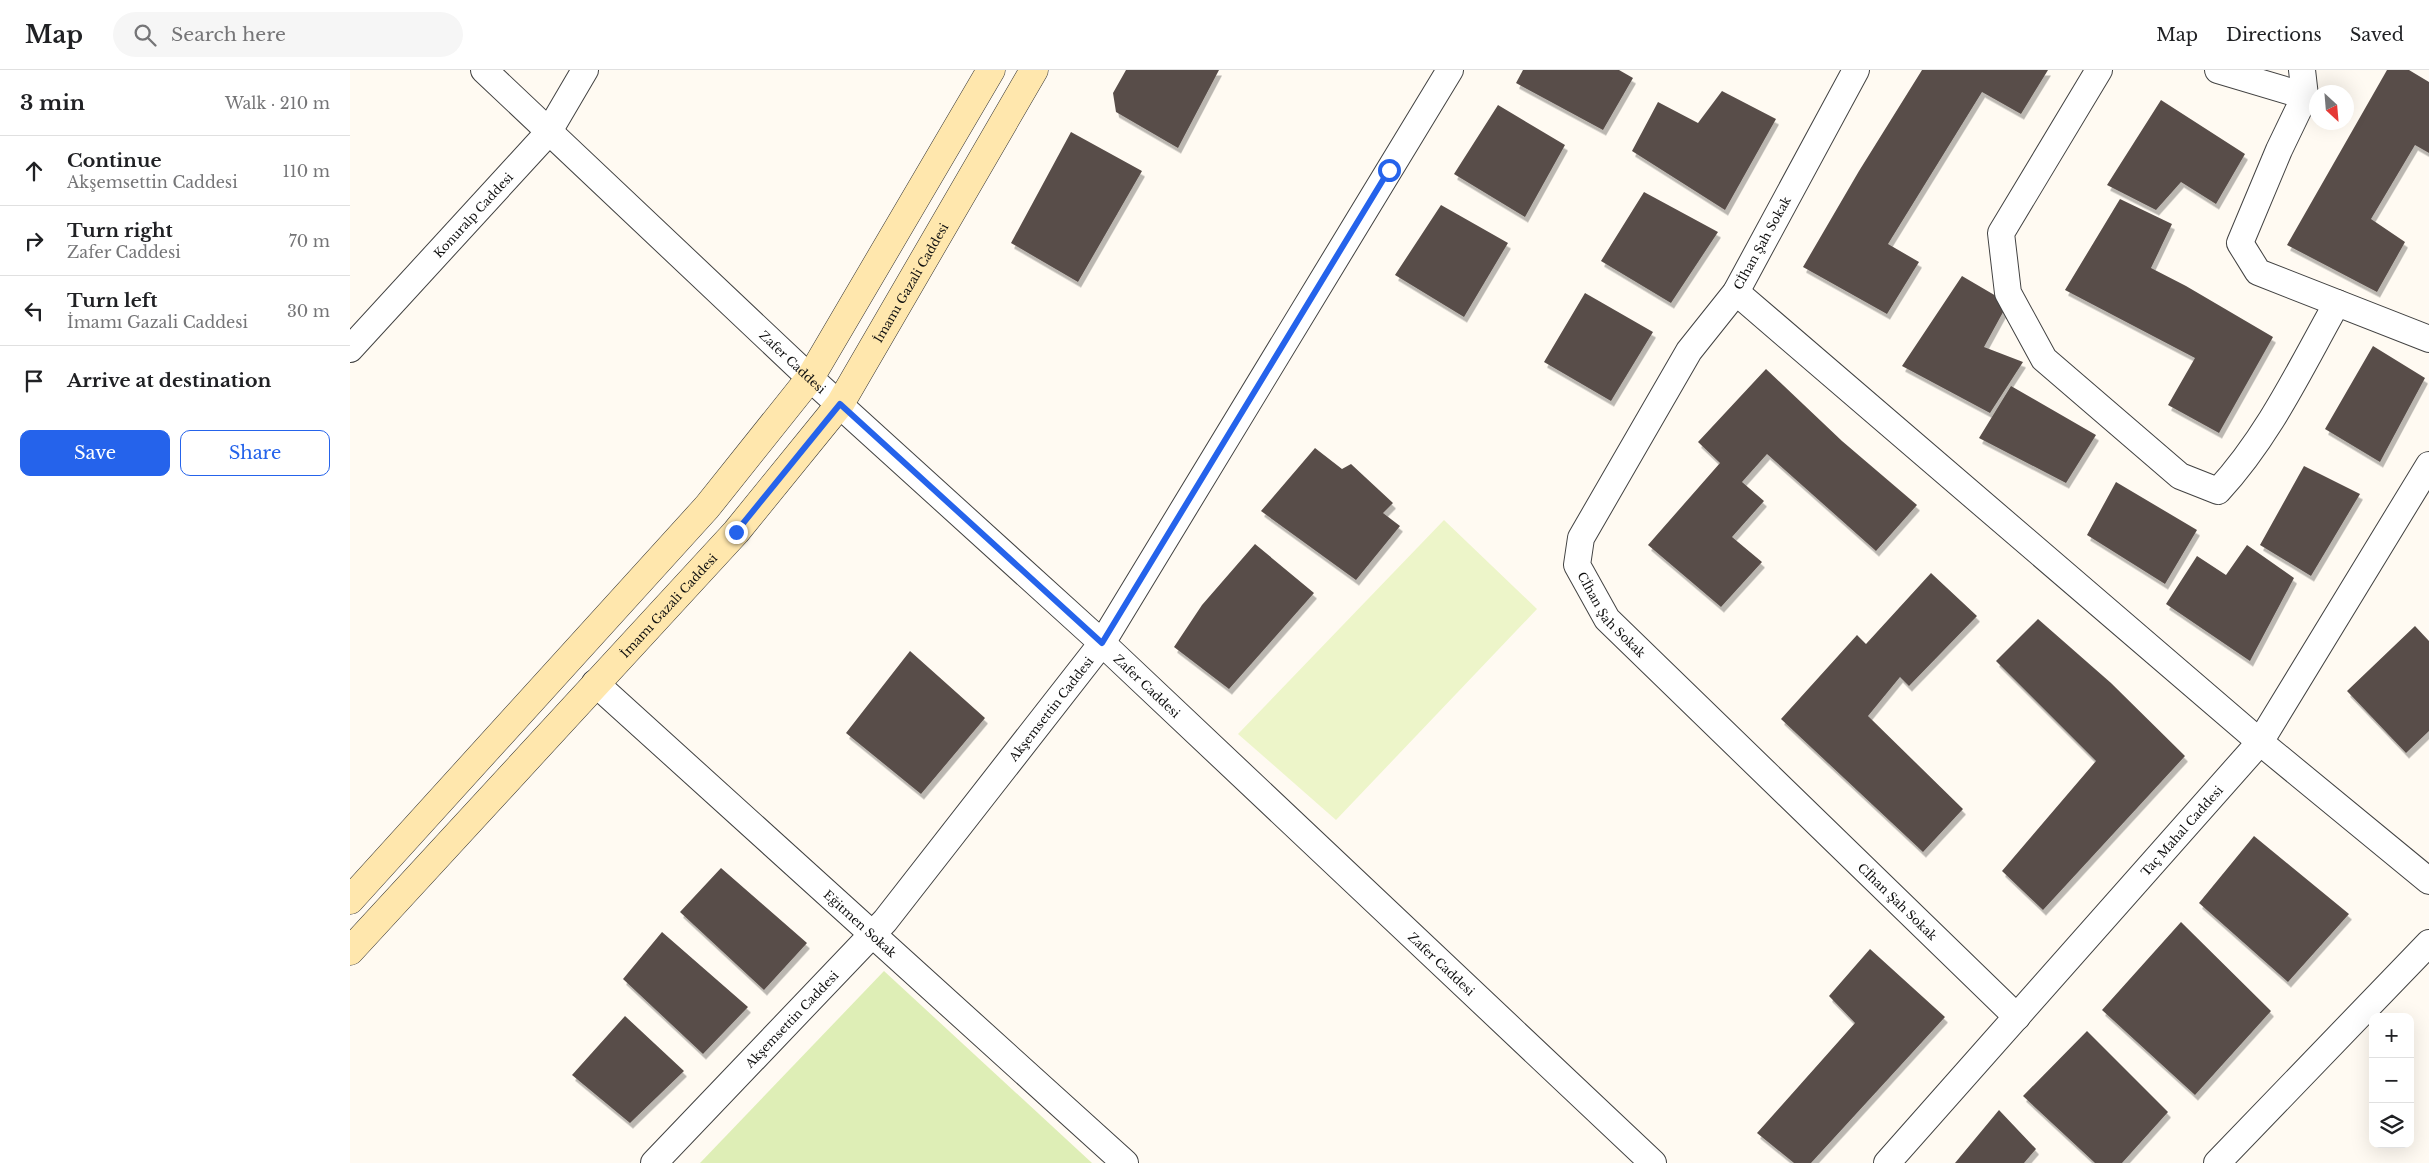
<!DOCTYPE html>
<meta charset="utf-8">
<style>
:root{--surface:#fff;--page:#f6f6f6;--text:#202124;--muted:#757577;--line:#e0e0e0;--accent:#2563eb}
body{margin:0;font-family:"Libre Baskerville",serif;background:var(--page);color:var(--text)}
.controls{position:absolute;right:15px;bottom:15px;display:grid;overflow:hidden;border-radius:10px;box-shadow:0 5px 20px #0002}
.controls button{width:45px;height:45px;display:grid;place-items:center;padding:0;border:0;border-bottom:1px solid var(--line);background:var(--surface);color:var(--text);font:25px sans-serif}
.compass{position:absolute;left:1959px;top:15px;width:45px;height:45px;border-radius:50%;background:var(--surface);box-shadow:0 5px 20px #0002;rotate:154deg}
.stop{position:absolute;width:15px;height:15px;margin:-11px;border:4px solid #2563eb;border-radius:50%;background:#fff}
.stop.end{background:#2563eb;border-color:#fff;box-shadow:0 1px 5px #0008}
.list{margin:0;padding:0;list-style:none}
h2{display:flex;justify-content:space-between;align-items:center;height:65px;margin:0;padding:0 20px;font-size:21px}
h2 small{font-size:16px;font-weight:400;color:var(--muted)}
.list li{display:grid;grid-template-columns:32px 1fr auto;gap:15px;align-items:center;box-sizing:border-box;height:70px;padding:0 20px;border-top:1px solid var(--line)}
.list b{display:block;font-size:19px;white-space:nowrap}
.list p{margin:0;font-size:16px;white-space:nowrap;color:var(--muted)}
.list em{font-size:16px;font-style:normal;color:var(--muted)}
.actions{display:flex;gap:10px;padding:15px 20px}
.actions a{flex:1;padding:11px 0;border:1px solid var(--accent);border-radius:10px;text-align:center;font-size:18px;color:var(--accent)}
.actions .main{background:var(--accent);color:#fff}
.icon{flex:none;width:28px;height:28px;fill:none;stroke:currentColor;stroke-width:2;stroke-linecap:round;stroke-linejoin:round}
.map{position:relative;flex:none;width:2079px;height:1093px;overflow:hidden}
header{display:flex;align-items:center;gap:30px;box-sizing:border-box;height:70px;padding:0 25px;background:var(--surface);border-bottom:1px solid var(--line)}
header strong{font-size:24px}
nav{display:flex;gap:28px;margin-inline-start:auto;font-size:18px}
.search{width:350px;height:45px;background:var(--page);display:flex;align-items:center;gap:12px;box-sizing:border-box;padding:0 18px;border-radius:28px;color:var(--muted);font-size:19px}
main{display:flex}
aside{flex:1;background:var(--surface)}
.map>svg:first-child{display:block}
</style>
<header>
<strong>Map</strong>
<div class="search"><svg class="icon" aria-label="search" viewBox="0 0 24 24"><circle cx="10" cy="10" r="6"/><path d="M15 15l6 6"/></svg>Search here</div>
<nav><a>Map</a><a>Directions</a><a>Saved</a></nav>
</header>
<main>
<aside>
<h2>3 min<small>Walk · 210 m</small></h2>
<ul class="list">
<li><svg class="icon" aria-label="ahead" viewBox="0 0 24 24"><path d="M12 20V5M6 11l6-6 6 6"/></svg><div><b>Continue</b><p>Akşemsettin Caddesi</p></div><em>110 m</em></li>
<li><svg class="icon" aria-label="right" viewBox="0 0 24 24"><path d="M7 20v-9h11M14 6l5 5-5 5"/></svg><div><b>Turn right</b><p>Zafer Caddesi</p></div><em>70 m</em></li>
<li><svg class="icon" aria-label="left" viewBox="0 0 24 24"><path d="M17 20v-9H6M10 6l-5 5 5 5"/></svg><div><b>Turn left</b><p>İmamı Gazali Caddesi</p></div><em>30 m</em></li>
<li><svg class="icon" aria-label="arrive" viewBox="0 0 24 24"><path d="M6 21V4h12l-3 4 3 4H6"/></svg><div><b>Arrive at destination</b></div></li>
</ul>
<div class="actions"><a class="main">Save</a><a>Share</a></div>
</aside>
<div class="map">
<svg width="2079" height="1093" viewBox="0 0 2079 1093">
<defs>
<filter id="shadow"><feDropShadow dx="3" dy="5.5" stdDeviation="0" flood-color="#0004"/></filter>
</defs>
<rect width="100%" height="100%" fill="#fffaf2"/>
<path fill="#deeeb6" d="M534,901L742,1093H350Z"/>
<path fill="#edf5c9" d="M1094,450L1187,539L986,750L888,664Z"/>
<path fill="#594e4a" filter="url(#shadow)" d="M776,0H869L828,78L766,42L763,23Z
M1173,0H1269L1283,8L1253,60L1166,13Z
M1572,0H1698L1671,44L1632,22L1538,174L1569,192L1537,244L1453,197L1509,101Z
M2037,0H2059L2079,12V83L2065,75L2021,149L2055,172L2027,222L1937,175Z
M1372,21L1426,49L1375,140L1282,81L1308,32L1348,53Z
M1811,30L1895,84L1866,134L1831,112L1806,140L1757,115Z
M1148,35L1215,75L1175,147L1104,104Z
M721,62L792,101L728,212L661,173Z
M1294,122L1368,162L1321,233L1251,191Z
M1770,129L1822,154L1801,198L1836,216L1923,267L1869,363L1818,335L1845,288L1715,220Z
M1091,135L1158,173L1114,247L1045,205Z
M1612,206L1658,233L1634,277L1673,292L1640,343L1552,296Z
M1235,223L1303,262L1261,331L1194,292Z
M2023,276L2075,308L2030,392L1975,359Z
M1416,299L1492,371L1567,435L1526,481L1417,384L1392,412L1414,431L1382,467L1412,492L1371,537L1298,475L1370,393L1348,372Z
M1661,316L1746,365L1716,413L1629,368Z
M965,378L992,399L1001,394L1043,433L1033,443L1050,456L1006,510L911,441Z
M1954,396L2010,424L1961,506L1910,475Z
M1766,412L1847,460L1815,514L1737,465Z
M905,474L964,523L879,619L824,577L852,535Z
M1897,475L1944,508L1900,591L1816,534L1847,486L1876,505Z
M1581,503L1627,546L1559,616L1550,607L1518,646L1613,739L1573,782L1431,649L1507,565L1516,574Z
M1688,549L1761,613L1835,686L1693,840L1652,801L1746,691L1646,591Z
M2065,556L2079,571V661L2056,683L1997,621Z
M560,581L635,648L571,724L496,663Z
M1904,766L1999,844L1938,912L1849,833Z
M371,798L457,873L414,920L330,842Z
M1831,852L1921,941L1845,1025L1752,940Z
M312,862L398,937L353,984L273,909Z
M1520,879L1595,947L1461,1093H1444L1407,1063L1505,953L1479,926Z
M275,946L334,1001L280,1053L222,1005Z
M1737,961L1818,1042L1772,1093H1745L1673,1026Z
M1649,1040L1686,1079L1674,1093H1605Z"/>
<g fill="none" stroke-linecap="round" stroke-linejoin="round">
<defs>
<g id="street">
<path id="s1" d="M134,0L460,308L752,573L1303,1093"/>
<path id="s2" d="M1506,0L1386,222L1339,281L1231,468L1227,495L1257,549L1667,947"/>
<path d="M1749,0L1651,163L1658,223L1694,289L1830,406L1868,421C1919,366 1951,297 1987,233"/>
<path d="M1868,0L1955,26L1929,80L1890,173L1908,202L2079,269"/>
<path d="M1952,0L1955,26"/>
<path d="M1386,222L1910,672L2079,811"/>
<path id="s3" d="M0,279L198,63L235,0"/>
<path id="s4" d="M245,613L775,1093"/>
<path id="s5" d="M304,1093L535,851L752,573L1100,0"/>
<path id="s6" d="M1537,1093L1910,672L2079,395"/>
<path d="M1867,1093L2079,873"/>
</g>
<g id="secondary">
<path d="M0,830L357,437L460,308L641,0"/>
<path id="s7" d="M0,881L386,462L490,334L684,0"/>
</g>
</defs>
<use href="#street" stroke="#424242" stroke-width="28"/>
<use href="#secondary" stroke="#313131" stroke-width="29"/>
<use href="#street" stroke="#fff" stroke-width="26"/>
<use href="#secondary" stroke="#ffe7ad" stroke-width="28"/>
</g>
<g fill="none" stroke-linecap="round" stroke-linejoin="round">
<path stroke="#2563eb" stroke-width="6" d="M386,462L490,334L752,573L1039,100"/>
</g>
<g text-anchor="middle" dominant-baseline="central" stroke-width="5" stroke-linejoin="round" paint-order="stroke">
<g font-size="12" fill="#0f0f0f" stroke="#fff">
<text stroke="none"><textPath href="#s3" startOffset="182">Konuralp Caddesi</textPath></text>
<text transform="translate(1412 173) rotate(-61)">Cİhan Şah Sokak</text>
<text stroke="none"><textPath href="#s7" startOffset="875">İmamı Gazali Caddesi</textPath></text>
<text stroke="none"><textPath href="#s1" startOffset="425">Zafer Caddesi</textPath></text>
<text stroke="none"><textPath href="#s7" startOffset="470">İmamı Gazali Caddesi</textPath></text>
<text stroke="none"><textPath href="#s2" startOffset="632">Cİhan Şah Sokak</textPath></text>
<text stroke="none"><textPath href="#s1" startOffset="905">Zafer Caddesi</textPath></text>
<text stroke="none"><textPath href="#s5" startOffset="604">Akşemsettin Caddesi</textPath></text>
<text stroke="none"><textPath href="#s6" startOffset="444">Taç Mahal Caddesi</textPath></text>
<text stroke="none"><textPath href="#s2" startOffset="1038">Cİhan Şah Sokak</textPath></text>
<text stroke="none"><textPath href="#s4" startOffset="358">Eğitmen Sokak</textPath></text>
<text stroke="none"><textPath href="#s1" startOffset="1310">Zafer Caddesi</textPath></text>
<text stroke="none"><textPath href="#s5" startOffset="199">Akşemsettin Caddesi</textPath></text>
</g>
</g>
</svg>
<div class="controls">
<button>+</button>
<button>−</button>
<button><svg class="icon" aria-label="layers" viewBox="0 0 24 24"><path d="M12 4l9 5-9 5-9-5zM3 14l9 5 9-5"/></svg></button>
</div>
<svg class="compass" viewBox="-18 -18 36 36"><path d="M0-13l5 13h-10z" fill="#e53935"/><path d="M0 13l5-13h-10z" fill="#757577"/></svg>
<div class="stop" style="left:1039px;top:100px"></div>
<div class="stop end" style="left:386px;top:462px"></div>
</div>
</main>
